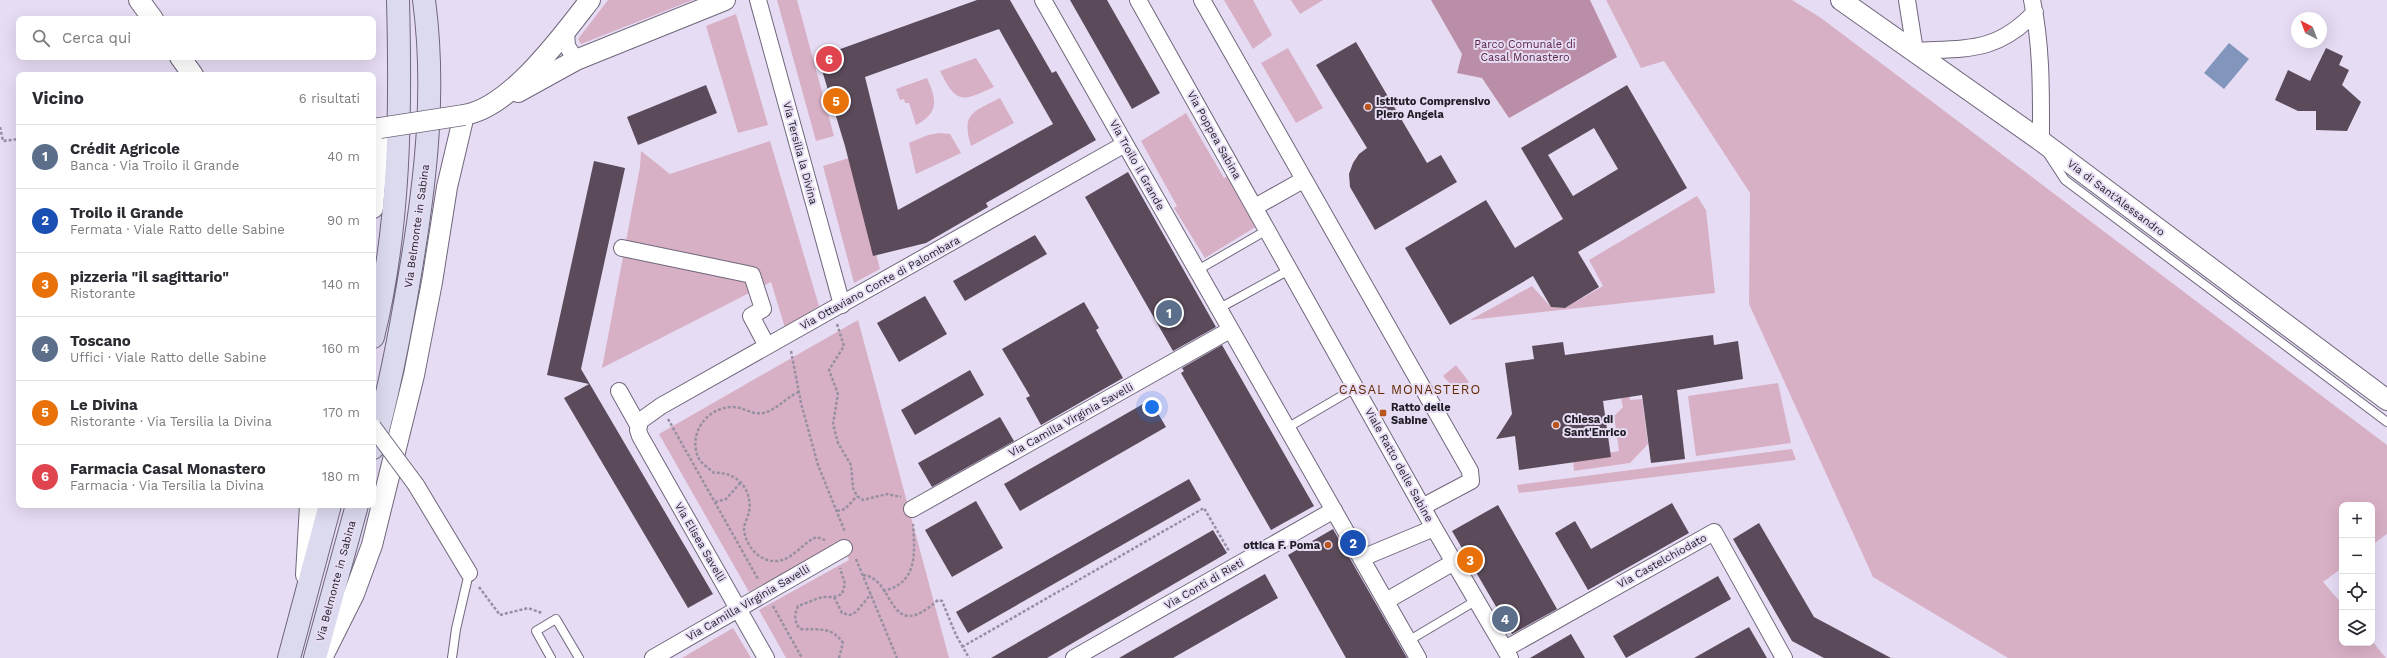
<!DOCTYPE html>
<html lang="it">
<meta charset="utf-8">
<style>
:root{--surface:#fff;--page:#f2f2f3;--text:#2b2b33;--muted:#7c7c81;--line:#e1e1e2;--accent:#1a73e8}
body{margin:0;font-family:"Work Sans",sans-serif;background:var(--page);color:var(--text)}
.controls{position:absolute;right:12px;bottom:12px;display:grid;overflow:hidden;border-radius:8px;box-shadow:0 4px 16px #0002}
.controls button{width:36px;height:36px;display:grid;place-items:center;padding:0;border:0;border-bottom:1px solid var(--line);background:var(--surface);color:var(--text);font:20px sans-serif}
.compass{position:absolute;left:2291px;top:12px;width:36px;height:36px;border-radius:50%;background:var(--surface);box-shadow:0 4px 16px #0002;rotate:318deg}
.you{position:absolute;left:1152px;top:407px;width:14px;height:14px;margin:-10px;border:3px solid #fff;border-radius:50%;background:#1a73e8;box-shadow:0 0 0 6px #1a73e833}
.badge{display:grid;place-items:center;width:26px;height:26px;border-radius:50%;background:var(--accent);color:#fff;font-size:13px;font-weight:700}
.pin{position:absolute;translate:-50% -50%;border:2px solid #fff;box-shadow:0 1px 4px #0006}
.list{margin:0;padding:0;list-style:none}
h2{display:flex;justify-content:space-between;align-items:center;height:52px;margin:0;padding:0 16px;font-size:17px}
h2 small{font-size:13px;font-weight:400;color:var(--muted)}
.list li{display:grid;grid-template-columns:26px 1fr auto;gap:12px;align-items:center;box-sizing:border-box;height:64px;padding:0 16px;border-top:1px solid var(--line)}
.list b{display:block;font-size:15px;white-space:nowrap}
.list p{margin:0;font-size:13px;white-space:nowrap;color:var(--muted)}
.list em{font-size:13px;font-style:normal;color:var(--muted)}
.icon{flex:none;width:22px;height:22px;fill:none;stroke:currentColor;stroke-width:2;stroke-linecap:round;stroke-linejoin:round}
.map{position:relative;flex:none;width:2387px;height:658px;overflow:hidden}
.search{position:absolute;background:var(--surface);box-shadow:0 4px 16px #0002;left:16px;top:16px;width:360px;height:44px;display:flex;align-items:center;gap:10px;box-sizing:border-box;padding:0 14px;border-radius:8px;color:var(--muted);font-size:15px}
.panel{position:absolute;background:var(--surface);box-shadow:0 4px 16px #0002;left:16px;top:72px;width:360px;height:436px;border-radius:8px}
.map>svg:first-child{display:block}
</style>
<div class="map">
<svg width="2387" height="658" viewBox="0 0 2387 658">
<rect width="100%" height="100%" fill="#e6dcf4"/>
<path fill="#d8b0c5" d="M608,0H693L581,44L578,39Z
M777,0H797L834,136L816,141Z
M1224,0H1253L1272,35L1253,49Z
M1291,0H1323L1300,14Z
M1606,0H1792L1821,18C2010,160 2198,303 2387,445V534L2372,545V505H2342V568L2323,582L2342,604V643H2372V641L2386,658H2008L1873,577L1749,304L1750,193L1664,61L1641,68Z
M736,14L768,125L738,133L706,26Z
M1288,48L1323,108L1296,123L1261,63Z
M976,58L994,87C962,102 956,104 940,71Z
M927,78C937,100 939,113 916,125L909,103H905L904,99L900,100L896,89Z
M1000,98L1014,123L971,146C961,113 973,112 1000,98Z
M1186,113L1224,178L1229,175L1257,226L1205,258L1174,208L1177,206L1141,141Z
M940,133L950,134L961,153L916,174L909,143L928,135Z
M770,141L819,306L785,328L771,282L602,368L640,167L641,151L670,174Z
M852,157L880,269L854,283L823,166Z
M1697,196L1706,210L1715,293L1470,320L1532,286L1551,307L1565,308L1603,286L1589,260Z
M858,320L949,658H786L759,610L849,560L841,541L749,592L659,434Z
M1456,365L1469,382L1454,388L1443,376Z
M1778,383L1791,443L1696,456L1688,396Z
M1629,392L1630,400L1642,399L1648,444L1630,463L1574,471L1573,460L1619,451L1614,416L1623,407L1620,394Z
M1792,449L1796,460L1519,493L1517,485Z
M733,628L751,658H682Z"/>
<path fill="#ba8ea6" d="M1431,0H1590L1617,57L1509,118L1482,78L1457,73L1462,54Z"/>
<path fill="#8295bc" d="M2229,43L2249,59L2224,89L2204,73Z"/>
<path fill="#5a4a5a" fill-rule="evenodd" d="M977,0H1010L1052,73L1056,71L1096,140L986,203L988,207L926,243L873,256L845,146L818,57ZM999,29L1053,124L898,210L865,77Z
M1070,0H1107L1160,93L1132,109Z
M1356,42L1427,163L1441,155L1457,182L1375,230L1350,187L1349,174L1353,163L1359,154L1367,148L1316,65Z
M2326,48L2343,56L2339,65L2349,70L2342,85L2361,102L2347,131L2316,130V111H2298L2275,100L2288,70L2310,81Z
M706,85L717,113L638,145L627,117Z
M1627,85L1687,188L1578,252L1599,287L1565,308L1551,307L1533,276L1450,325L1405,248L1486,200L1515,248L1563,219L1521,148ZM1594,128L1618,169L1573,196L1548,155Z
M594,161L625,168L581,369L713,594L688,608L564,398L589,384L547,375Z
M1128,172L1216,327L1173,351L1085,197Z
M1035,235L1047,254L965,301L953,281Z
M925,296L947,334L899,362L877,323Z
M1084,302L1099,328L1096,330L1123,378L1041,425L1026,398L1030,396L1002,349Z
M1713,335L1714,345L1738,341L1743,379L1677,390L1685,459L1651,463L1642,395L1603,401L1611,457L1519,470L1515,436L1496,439L1512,414L1505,363L1534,359L1532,346L1563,342L1565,355Z
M1222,345L1314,506L1271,530L1181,373L1184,371L1182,368Z
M970,370L984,395L915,435L901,410Z
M1150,400L1166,427L1020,511L1004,484Z
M1000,417L1014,441L932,487L918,463Z
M1189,479L1201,500L968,633L956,612Z
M976,501L1003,548L952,577L925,530Z
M1672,503L1689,533L1588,590L1555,533L1575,521L1591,549Z
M1498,505L1557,609L1512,634L1452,531Z
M1759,523L1814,617L1891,658H1824L1792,641L1733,539Z
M1333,529L1407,658H1346L1288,555Z
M1213,530L1227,553L1047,658H991Z
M1265,574L1278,598L1173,658H1119Z
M1718,576L1731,599L1626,658L1613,636Z
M1749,627L1767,658H1694Z
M1571,634L1585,658H1530Z"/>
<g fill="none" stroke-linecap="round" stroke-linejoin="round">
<defs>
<path id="service" d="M2048,154L2065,180L2387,422
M1196,271L1267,230
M1218,309L1289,270
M1287,428L1355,388
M1408,641L1477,600
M452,658L456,629L469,573
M551,658L536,631L556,619L579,658"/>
<path id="minor" d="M758,0L842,305
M1043,0L1418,658
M1138,0L1434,528L1510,658
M1202,0L1470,471L1471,481L1422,507
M1907,0L1915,51C1966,48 1997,53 2035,12
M2032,0C2042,47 2041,94 2041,141
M566,32L567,46L576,60
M1255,207L1303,180
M622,248L752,275L763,309L751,316L767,346
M619,391L638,425
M416,485L469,573
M912,509L1230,330
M1362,558L1434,528
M1386,601L1454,562
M1505,649L1714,532L1784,658
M653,658L844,548
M766,658L640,436L638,430L640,421L661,406L1125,144
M1074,658L1334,510"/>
<path id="tertiary" d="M139,0L153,19
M1841,0L2041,141L2387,400
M180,57L193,75
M518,92L576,60L725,0
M373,129L380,128L373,208
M306,575L310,505
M322,658L354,594L372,545L414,375L432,282L447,187L464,115C510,108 562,36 590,0"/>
<path id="secondary" d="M373,337C400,227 401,113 398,0
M373,448C390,389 401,329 411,268C426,179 436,90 424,0
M289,658L330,505
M315,658L357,505"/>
</defs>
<use href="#service" stroke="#70677c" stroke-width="10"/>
<use href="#minor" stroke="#70677c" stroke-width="18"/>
<use href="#tertiary" stroke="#70677c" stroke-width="22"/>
<use href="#secondary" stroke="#70677c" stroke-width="24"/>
<path stroke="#9790a2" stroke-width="2.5" stroke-dasharray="3 2" stroke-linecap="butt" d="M0,127L3,141L19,139
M837,324L844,346L829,370L838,394L833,424L838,443L851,465L853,488L857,496L863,500L887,494L901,497
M791,351L801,403L818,465L845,532
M799,392C786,397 777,410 763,413C752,415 743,407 733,407C706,407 687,435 699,459C702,464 710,469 714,473C737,471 753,490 749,512C748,517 744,524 744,529C745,545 759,562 776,561C792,561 803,542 817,537L825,540
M668,419L758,579
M715,502L726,499L741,482
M837,511L845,509L857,496
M856,559L897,658
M863,575C896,578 887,646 938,600L942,601L956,635L969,658
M479,587L500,615L528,608L542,613
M883,591C918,583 915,554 913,524
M834,597L842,613L850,615L856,612L871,594
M773,606L802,658
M962,647L1204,508L1229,551
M839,658L843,643C832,626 818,630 800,629C794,621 794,616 798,606L822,597H834L842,594L845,584L840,568"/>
<use href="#service" stroke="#fff" stroke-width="8"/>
<use href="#minor" stroke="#fff" stroke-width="16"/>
<use href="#tertiary" stroke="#fff" stroke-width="20"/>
<use href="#secondary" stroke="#dbdaee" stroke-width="22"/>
<defs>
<path id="minor-bridge" d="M373,427L416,485"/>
<path id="tertiary-bridge" d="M380,128L464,115"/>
</defs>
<use href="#minor-bridge" stroke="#70677c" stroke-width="18" stroke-linecap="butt"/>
<use href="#tertiary-bridge" stroke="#70677c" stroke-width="22" stroke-linecap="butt"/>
<use href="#minor-bridge" stroke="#fff" stroke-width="16"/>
<use href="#tertiary-bridge" stroke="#fff" stroke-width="20"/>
</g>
<g fill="#b95620" stroke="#e6dcf4" stroke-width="1.5">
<circle cx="1368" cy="107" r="4"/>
<rect x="1379" y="409" width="8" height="8" rx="2"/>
<circle cx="1556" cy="425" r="4"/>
<circle cx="1328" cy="545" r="4"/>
</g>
<g text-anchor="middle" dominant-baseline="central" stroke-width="4" stroke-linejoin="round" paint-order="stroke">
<g font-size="11" fill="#5b2446" stroke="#e6dcf4">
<text x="1525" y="44">Parco Comunale di<tspan x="1525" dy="13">Casal Monastero</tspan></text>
</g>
<g font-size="11" font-weight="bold" fill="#211d26" stroke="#e6dcf4" text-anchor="start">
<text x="1376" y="101">Istituto Comprensivo<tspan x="1376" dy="13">Piero Angela</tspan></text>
<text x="1391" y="407">Ratto delle<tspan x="1391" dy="13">Sabine</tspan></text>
<text x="1564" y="419">Chiesa di<tspan x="1564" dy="13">Sant'Enrico</tspan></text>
<text x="1320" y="545" text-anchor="end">ottica F. Poma</text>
</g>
<g font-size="11" fill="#211d26" stroke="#e6dcf4">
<text transform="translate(1214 135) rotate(61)">Via Poppea Sabina</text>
<text transform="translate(800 153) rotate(75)">Via Tersilia la Divina</text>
<text transform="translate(1137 165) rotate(61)">Via Troilo il Grande</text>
<text transform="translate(2116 198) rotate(37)">Via di Sant'Alessandro</text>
<text transform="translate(417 226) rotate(-82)">Via Belmonte in Sabina</text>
<text transform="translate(880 283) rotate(-29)">Via Ottaviano Conte di Palombara</text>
<text transform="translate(1071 420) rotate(-29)">Via Camilla Virginia Savelli</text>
<text transform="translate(1399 465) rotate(61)">Viale Ratto delle Sabine</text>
<text transform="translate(700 542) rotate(60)">Via Elisea Savelli</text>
<text transform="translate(1662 561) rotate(-29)">Via Castelchiodato</text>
<text transform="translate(336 581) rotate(-75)">Via Belmonte in Sabina</text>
<text transform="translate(1204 584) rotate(-30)">Via Conti di Rieti</text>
<text transform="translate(748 603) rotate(-30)">Via Camilla Virginia Savelli</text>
</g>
<g font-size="13" letter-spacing="1" fill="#662803" stroke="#e6dcf4">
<text x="1410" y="389">CASAL MONASTERO</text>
</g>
</g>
</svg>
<div class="controls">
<button>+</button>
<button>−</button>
<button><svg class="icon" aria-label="locate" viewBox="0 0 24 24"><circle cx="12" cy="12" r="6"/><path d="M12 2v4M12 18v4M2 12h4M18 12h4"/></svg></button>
<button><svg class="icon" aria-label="layers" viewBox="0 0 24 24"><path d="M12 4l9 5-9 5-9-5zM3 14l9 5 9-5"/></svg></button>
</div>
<svg class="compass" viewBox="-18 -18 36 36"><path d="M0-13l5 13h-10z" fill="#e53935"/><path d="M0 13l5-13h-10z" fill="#7c7c81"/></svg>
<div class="you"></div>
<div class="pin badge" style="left:1169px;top:313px;background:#5c6f8a">1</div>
<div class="pin badge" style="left:1353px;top:543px;background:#1a4fb4">2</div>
<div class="pin badge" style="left:1470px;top:560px;background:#e8710a">3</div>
<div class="pin badge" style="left:1505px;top:619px;background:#5c6f8a">4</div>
<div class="pin badge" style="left:836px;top:101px;background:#e8710a">5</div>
<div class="pin badge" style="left:829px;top:59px;background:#e0444e">6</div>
<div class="search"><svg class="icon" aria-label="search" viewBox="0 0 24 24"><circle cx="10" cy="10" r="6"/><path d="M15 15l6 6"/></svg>Cerca qui</div>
<section class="panel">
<h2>Vicino<small>6 risultati</small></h2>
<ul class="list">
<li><span class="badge" style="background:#5c6f8a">1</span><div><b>Crédit Agricole</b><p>Banca · Via Troilo il Grande</p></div><em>40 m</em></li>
<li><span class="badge" style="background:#1a4fb4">2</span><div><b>Troilo il Grande</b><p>Fermata · Viale Ratto delle Sabine</p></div><em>90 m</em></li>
<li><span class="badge" style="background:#e8710a">3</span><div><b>pizzeria &quot;il sagittario&quot;</b><p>Ristorante</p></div><em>140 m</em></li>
<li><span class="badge" style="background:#5c6f8a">4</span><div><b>Toscano</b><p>Uffici · Viale Ratto delle Sabine</p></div><em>160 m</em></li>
<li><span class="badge" style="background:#e8710a">5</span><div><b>Le Divina</b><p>Ristorante · Via Tersilia la Divina</p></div><em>170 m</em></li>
<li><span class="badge" style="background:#e0444e">6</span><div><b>Farmacia Casal Monastero</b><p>Farmacia · Via Tersilia la Divina</p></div><em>180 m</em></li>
</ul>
</section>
</div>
